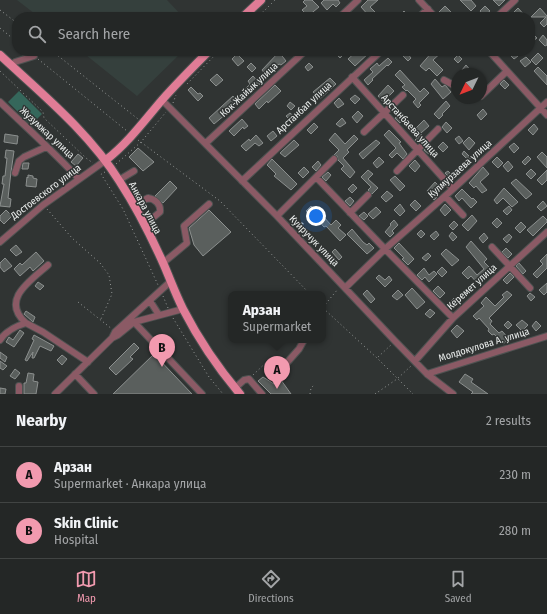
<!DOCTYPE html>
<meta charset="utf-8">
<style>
:root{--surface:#242726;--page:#303332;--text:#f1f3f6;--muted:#a3a5a7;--line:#414443;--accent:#f29aaf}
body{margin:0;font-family:"Fira Sans Condensed",sans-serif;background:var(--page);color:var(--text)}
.compass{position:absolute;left:451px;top:68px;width:36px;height:36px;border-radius:50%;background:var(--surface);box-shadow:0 1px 3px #0004;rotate:227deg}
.you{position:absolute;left:316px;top:216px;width:14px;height:14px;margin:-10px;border:3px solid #fff;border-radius:50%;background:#1a73e8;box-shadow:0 0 0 6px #1a73e833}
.badge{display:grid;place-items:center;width:26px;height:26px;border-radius:50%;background:var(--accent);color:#111;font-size:13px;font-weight:700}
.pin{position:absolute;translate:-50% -33px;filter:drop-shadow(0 1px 2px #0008)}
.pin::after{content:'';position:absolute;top:21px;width:14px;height:12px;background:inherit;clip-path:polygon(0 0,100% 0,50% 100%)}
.popup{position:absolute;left:228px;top:291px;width:98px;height:52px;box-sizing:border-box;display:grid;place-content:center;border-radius:8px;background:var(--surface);filter:drop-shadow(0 1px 3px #0005);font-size:13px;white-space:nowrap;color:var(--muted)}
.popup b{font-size:15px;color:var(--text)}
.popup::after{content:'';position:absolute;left:50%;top:100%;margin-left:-8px;border:8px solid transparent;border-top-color:var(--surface)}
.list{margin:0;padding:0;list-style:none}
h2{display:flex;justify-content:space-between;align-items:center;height:52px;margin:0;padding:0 16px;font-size:17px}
h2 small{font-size:13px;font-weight:400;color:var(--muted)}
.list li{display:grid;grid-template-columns:26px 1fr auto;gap:12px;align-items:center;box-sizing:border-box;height:56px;padding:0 16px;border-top:1px solid var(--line)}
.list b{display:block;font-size:15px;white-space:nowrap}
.list p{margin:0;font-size:13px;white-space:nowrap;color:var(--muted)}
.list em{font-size:13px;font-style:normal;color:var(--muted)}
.icon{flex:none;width:22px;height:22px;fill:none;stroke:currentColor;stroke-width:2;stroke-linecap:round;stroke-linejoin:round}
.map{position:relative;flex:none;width:547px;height:394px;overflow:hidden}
.search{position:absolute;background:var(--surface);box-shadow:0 1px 3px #0004;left:12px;right:12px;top:12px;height:44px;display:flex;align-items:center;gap:10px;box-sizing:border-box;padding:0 14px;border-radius:16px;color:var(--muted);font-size:15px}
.sheet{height:164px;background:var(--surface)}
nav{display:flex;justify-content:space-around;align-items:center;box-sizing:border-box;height:56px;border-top:1px solid var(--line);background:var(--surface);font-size:11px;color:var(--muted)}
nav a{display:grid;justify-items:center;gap:2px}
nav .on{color:var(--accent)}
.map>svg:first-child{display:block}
</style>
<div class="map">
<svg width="547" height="394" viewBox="0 0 547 394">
<rect width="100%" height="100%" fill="#303433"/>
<path fill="#35403d" d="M17,0H167L183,17H39Z
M81,51H183L137,96Z"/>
<path fill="#35675b" d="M19,91L42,114L31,125L8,102Z"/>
<path fill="#5a5f5d" stroke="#8c908f" d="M305,0H312L319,7L308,16L302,10L307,6L303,2Z
M324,0H338L340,3L336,7L333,4L327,10L321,3Z
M368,0H378L370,7L377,14L374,17H370L361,7Z
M460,0H471L476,6L471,11Z
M493,0H505L499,6Z
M445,6L450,11L455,17H443L439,12Z
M485,6L490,11L484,16L480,11Z
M518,8L526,17H513L511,15Z
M540,8L547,16V24L544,27L540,23L546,17H531Z
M404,11L409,17H398Z
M530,31L537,38L533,41L530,38Z
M543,35L547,40V45L545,46L539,40Z
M333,51H341L344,54L340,58Z
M357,51H371L355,66L348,59Z
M433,51H443L433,60L443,70L437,76L429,68L426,71L420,66Z
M510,51H515L518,56L514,59L508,53Z
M279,52L286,61L281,65L279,64L266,75L262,70Z
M407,53L411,58L408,61L403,56Z
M538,53L543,58L536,65L531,60Z
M237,54L244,61L238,66L232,59Z
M458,55L462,59L458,63L454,59Z
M526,57L531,62L525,67L520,61Z
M388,58L392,62L388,66L387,65L372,79L373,80L368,85L364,80L373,72L370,69L377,63L379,66Z
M251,63L256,68L252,72L247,67Z
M309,63L313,67L308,71L305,67Z
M466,65L472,72L470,74H466L462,70Z
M538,67L547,76V85L534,71Z
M400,70L420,92L424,88L429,93L419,103L421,105L418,108L413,102L416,99L407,90L406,91L402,87L405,85L395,75Z
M217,74L223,80L216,86L210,80Z
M253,76L260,84L247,93L244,90L250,84L248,81Z
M330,78L336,84L320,99L313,92Z
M435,79L442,87L445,85L451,92L443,99L431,84Z
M504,80L509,85L505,89L500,84Z
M275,85L281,91L268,103L267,101L259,109L255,104Z
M388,85L394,91L386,99L389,102L386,105L378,96Z
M191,87L198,94L200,93L203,96L198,101L188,90Z
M355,95L360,99L355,104L350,99Z
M233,96L237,101L225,113L226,114L214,124L209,118Z
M339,98L344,104L338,108L334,103Z
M446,101L450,106L442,114L443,115L439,119L434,114Z
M290,102L295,106L291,110L287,106Z
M483,109L487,114L481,120L477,115Z
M358,111L363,116L357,123L352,117Z
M290,113L297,119L293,123L286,116Z
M399,115L403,120L400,123L395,118Z
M342,118L346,123L340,127L336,124Z
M242,119L248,126L244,129L243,127L234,136L229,131Z
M424,120L429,126L421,133L416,128Z
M446,122L452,128L447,133L442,127Z
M314,123L318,127L311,134L307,130Z
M534,124L538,129L533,135L528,130Z
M389,130L401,142L399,143L407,154L403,159L397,153L392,158L389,155L396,148L384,135Z
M273,131L277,136L271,141L267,136Z
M335,133L345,144L354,135L358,139L347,150L349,152L343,158L355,172L350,178L341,169L344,166L338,160L337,156L334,155L339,150L329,140Z
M5,134L18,136L17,144L4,142Z
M421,134L424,137L418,143L415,140Z
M256,135L263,143L259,146L255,143L246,151L241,146L249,139L250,141Z
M459,136L463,141L459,144L455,139Z
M469,137L475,143L469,150L463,143Z
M294,140L299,145L285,157L280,153Z
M376,140L380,143L363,159L359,154Z
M443,142L448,147L443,152L438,147Z
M514,143L519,148L514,153L509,147Z
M428,145L434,151L430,155L424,150Z
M138,148L154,162L143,171L129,157Z
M6,150L14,151L11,172L8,198L11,199L10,207L0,206L4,184H2L3,176H5L7,158H5Z
M464,151L471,158L468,160L462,154Z
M542,152L547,157V168L537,157Z
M78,154L83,158L76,166L71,162Z
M528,156L531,159L525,165L522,162Z
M379,157L384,162L377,168L373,163Z
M497,157L503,163L498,168L492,162Z
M272,159L297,184L291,190L274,176L276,174L267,165Z
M415,160L420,166L415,172L409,166Z
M318,161L321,165L316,171L312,167Z
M508,161L513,167L508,172L503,166Z
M23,163H29L28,169H22Z
M304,167L309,172L303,178L298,173Z
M483,167L489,174L480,182L487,190L482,193L476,186L474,188L469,183Z
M531,169L536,174L531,179L526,174Z
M368,170L373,174L368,179L378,188L372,194L368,190L371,187L361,177Z
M547,170V180L542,185L537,180Z
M448,171L455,178L452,180L445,173Z
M328,172L331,175L326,181L322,177Z
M28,175L33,176V178L37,179L36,187L26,186L27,177L28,178Z
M395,176L405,186L400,191L390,180Z
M516,179L532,194L526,199L511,183Z
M170,181L177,188L163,203L155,196Z
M435,182L439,186L434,191L439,195L434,200L427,191Z
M353,184L357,188L352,193L348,189Z
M504,188L518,202L512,207L503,198L497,204L494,200Z
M462,189L472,199L473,198L477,202L471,208L462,198L459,201L455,196Z
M387,191L393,196L386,202L381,197Z
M350,197L354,201L350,206L345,201Z
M415,200L421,206L416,211L410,205Z
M543,201L547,206L541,211L537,207Z
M400,204L405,211L400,216L394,210Z
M445,204L451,210L445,216L440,210Z
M311,206L314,209L309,214L306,211Z
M509,206L512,210L507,215L503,211Z
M376,207L381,212L373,219L368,214Z
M6,210L12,216L4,224L0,220V216Z
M209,210L231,232L203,256L194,245L189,228Z
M364,212L368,216L364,220L359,216Z
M472,215L477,221L468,231L462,225Z
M323,216L331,225L336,220L341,225L338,228L346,235L340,241L326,226L324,227L318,220Z
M543,216L547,220V222L533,236L527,230Z
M497,218L502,223L497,228L492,223Z
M394,220L398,225L392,231L394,233L390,237L385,232L391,225L390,224Z
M454,221L458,225L453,230L449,226Z
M521,222L526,227L520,233L515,228Z
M352,229L363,242L367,245L369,243L374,248L367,254L347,234Z
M421,230L425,234L421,238L417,234Z
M436,231L439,235L434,240L430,236Z
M452,232L457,237L453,241L449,236Z
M484,233L488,238L483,243L479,238Z
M509,234L512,237L507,243L503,239Z
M471,241L487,259L484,262L493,271L479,285L471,276L468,279L462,273L469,266L477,275L484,269L466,247Z
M399,243L414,259L408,265L402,259L404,258L394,248Z
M16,245L22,252L16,256L10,250Z
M506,248L512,254L508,258L502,252Z
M335,249L342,257L339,260L332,252Z
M446,249L459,260L452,266L441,254Z
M36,252L44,261L33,271L30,267L20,276L14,269L20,263L22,265Z
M428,253L431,256L426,261L422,258Z
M547,254V268L537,278L533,274L543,264L540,261Z
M5,258L12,266L4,272L0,267V263Z
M519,263L526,271L523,274L516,266Z
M442,267L447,272L442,277L437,272Z
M424,268L429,275L434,271L437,274L429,282L425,277L422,280L417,275Z
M510,273L514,277L507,284L503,280Z
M379,275L385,280L389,276L392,280L385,287L376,278Z
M38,282L44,286L40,290L35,286Z
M547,283V292L544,295L539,290Z
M438,286L445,293L440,298L433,291Z
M412,288L425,302L417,309L405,295Z
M367,290L375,299L371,303L363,294Z
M398,290L403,295L397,300L392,296Z
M507,291L512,295L489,318L492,321L490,324L499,333L502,331L509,339L503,344L494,334L492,335L488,331L489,329L479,318L477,320L473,316L484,306L481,303L486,297L495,306L504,297L502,295Z
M530,293L535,297L531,301L527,296Z
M454,298L459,303L456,306L451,301Z
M430,309L435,313L430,318L425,314Z
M26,311L35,317L33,322L24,314Z
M522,320L528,325L522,331L516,325Z
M508,321L512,325L508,329L504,325Z
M536,321L541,326L536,331L532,326Z
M457,325L464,331L457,338L451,331Z
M20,330L24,333L14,347L6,342L9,337L13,340Z
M34,335L54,346L51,351L40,346L34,358H32L33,352L27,361L25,360L34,340L32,339Z
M134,343L139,348L130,357L133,359L116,375L109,368Z
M0,352L7,357L5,362L0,358Z
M154,354L192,394H113Z
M62,355L67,359L62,365L57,360Z
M0,361L7,366L3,370L0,368Z
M15,369L20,373L15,379L10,376Z
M28,373L34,374L33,381L38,382L36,394H24V383H26Z
M465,374L473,379L471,382L488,394H471L473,392L459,382Z
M263,377L274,384L277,379L281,380L291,394H271L258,381Z
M0,388L6,389L5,394H0Z"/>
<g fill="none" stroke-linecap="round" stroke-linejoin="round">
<defs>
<path id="minor" d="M419,0L435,17
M340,17L358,0
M419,17L428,9
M497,17L515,0
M489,51L547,115
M12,65L15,62L34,56
M352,77L453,189
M444,80L457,87
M481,96L507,71
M473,98H474
M162,100L277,216L395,341L427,374L453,394
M0,102C27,128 54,152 79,179
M364,132L403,95
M206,143L305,51
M397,171L438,129
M15,173L19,161L24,157L46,147
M316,177L334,159
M119,180L134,171
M242,181L381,51
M445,196L463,215
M133,203L137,204L148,198C155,199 161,204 160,212L144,225
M350,213L368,195
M277,216L316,177L385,249L453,318
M0,242L43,205L106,160
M492,247L530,288
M163,263L187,243L184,226L209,204
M345,288L385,249L453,189L547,102
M150,301L159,315
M134,322L202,394
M26,323C0,300 30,281 48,265
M112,338L118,335L134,322L183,309
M0,340C6,331 16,326 26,323L43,332L88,362
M415,361L453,318L547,232
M284,366L299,349L304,340
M75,374L94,394
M427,374L547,336
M235,388L244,380L249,379L262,394
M19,394V386
M55,394L112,338L115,332L171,281"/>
<path id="major" d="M243,17L261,0
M0,55C42,94 89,132 120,182C137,208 151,236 164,265C170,279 176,295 183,309C199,340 218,368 240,394
M106,160C128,143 144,121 162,100C177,83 193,67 209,51"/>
</defs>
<use href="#minor" stroke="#4e5251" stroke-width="8"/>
<use href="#major" stroke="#4e5251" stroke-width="10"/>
<path stroke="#969998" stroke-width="1" stroke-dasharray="1 3" stroke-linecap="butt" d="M0,10L17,23
M255,15L263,12L275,0
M0,28L17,42
M52,51L138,119
M38,59L127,131
M0,71L43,112L44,118L86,158L93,163
M187,84L219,51
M173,103L176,95
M138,140L220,201L310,294
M116,164L141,142L166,112
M105,172L101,174L123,209L158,285
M47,209L72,238L100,263L109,275L112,294L101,319
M163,296L168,308
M78,302L112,329
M323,307L338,289
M323,308L377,358L413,394
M173,318L209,377L223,394
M378,357L392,344
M253,375L273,356
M310,394L311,388L314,385
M375,394L397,379L411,366"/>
<use href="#minor" stroke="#8b5a65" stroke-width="6"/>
<use href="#major" stroke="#e07c96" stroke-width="8"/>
</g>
<g text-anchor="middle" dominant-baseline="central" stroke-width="3" stroke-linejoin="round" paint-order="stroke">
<g font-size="10" fill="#ecefee" stroke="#303433">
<text transform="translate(249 90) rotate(-43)">Кок-Жайык улица</text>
<text transform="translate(304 108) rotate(-43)">Арстанбап улица</text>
<text transform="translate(410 126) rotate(48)">Арстанбаева улица</text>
<text transform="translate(47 133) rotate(43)">Жузумжар улица</text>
<text transform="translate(460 169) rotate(-42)">Кулмурзаева улица</text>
<text transform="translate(46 192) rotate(-37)">Достоевского улица</text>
<text transform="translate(145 208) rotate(62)">Анкара улица</text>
<text transform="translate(314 241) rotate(46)">Куйручук улица</text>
<text transform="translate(472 287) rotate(-42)">Керемет улица</text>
<text transform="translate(484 345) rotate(-17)">Молдокулова А. улица</text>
</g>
</g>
</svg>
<svg class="compass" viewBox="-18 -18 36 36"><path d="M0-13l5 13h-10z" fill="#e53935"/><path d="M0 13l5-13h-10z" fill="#a3a5a7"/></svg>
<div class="you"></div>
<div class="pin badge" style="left:277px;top:389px">A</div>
<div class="popup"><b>Арзан</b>Supermarket</div>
<div class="pin badge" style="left:162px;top:367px">B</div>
<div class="search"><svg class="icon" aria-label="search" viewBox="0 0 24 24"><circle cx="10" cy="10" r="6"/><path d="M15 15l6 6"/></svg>Search here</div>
</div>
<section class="sheet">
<h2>Nearby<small>2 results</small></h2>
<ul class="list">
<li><span class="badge">A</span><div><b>Арзан</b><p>Supermarket · Анкара улица</p></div><em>230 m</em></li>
<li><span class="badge">B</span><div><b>Skin Clinic</b><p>Hospital</p></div><em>280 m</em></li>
</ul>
</section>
<nav>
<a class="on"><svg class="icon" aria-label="map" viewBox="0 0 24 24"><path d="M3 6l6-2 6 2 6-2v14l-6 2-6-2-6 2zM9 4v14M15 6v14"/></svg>Map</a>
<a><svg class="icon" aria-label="directions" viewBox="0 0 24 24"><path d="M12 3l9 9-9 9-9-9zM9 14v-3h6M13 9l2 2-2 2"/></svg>Directions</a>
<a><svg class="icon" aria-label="saved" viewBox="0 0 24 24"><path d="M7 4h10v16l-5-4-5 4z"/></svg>Saved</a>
</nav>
